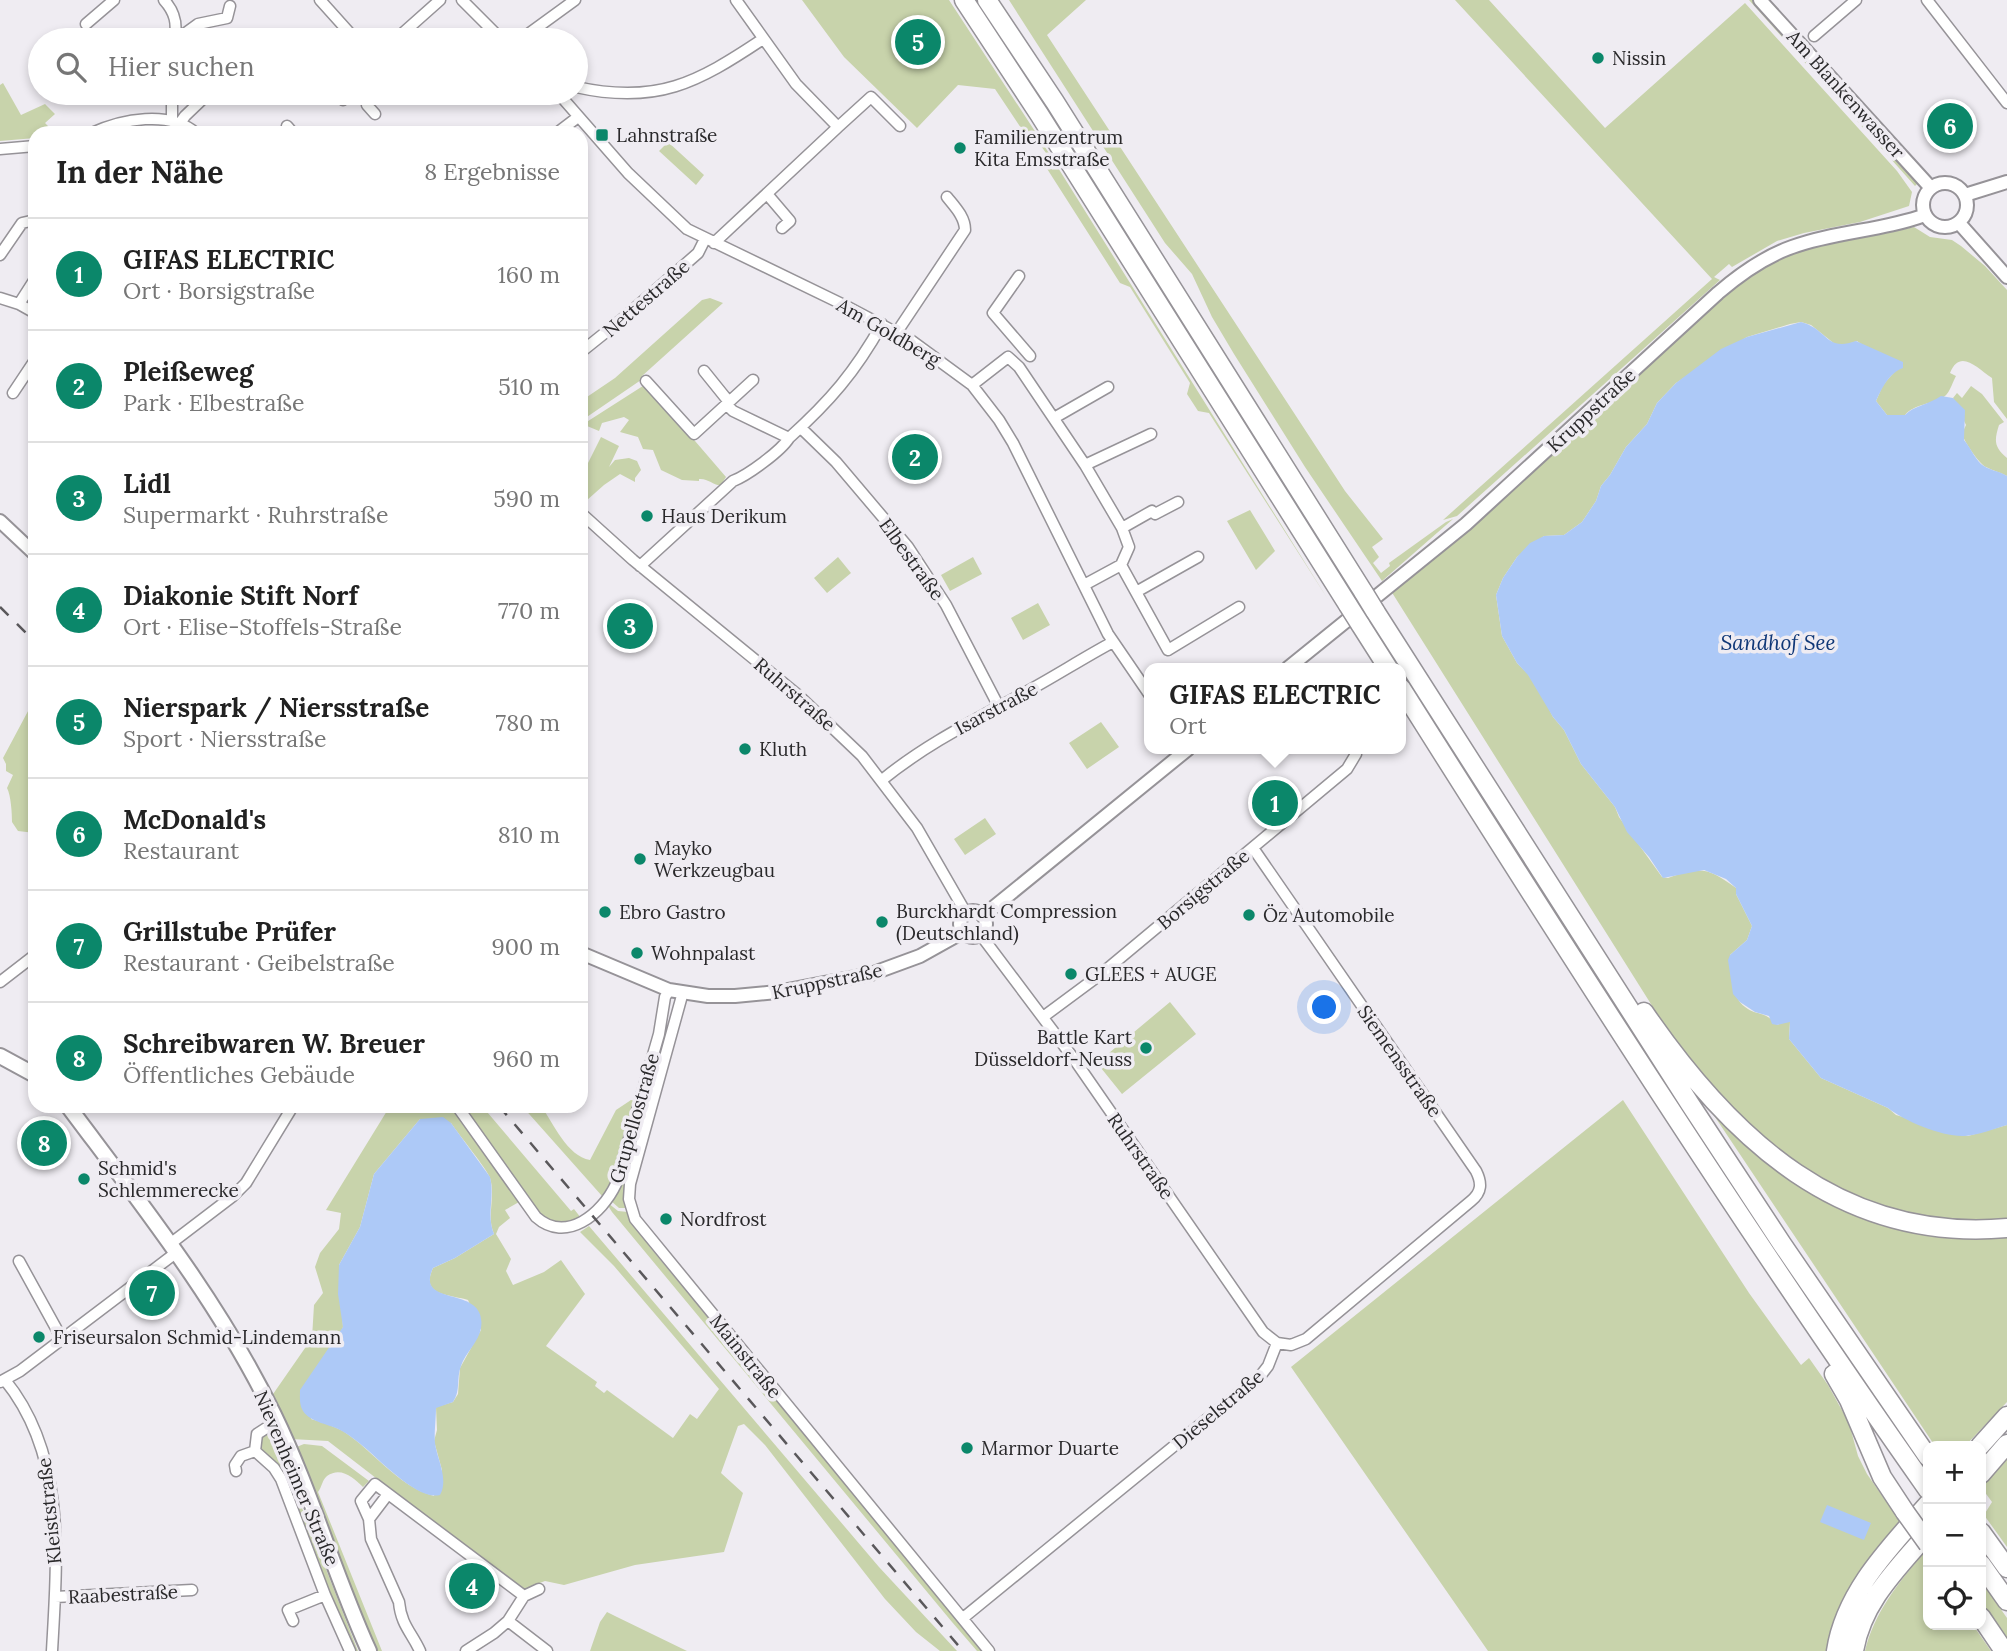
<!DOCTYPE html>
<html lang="de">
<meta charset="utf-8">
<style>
:root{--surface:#fff;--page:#f2f2f2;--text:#222;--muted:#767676;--line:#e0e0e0;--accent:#0b876a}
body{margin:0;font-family:Lora,serif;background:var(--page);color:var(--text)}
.controls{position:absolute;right:21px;bottom:21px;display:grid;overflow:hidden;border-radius:14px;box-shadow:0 4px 10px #0003}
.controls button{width:63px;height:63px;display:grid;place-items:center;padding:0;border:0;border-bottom:2px solid var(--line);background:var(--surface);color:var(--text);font:35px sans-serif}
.you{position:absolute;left:1325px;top:1008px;width:24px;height:24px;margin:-18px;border:5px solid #fff;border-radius:50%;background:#1a73e8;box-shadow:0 0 0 10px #1a73e833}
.badge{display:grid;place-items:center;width:46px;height:46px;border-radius:50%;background:var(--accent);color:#fff;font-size:23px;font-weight:700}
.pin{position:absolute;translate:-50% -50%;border:4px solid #fff;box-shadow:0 2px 7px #0006}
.popup{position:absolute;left:1144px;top:663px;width:262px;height:91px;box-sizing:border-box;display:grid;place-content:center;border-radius:14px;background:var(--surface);filter:drop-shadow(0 2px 5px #0005);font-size:23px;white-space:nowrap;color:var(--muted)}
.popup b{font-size:26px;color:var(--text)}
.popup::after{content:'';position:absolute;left:50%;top:100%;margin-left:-14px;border:14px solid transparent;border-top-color:var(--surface)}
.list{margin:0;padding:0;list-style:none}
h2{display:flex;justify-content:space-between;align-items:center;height:91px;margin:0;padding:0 28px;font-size:30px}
h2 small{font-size:23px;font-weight:400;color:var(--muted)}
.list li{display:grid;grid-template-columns:46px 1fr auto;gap:21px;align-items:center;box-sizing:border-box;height:112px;padding:0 28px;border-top:2px solid var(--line)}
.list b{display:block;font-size:26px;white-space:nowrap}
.list p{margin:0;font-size:23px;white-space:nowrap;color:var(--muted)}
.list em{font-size:23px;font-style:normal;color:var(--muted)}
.icon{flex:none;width:38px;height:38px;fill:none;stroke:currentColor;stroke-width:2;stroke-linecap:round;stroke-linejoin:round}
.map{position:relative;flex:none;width:2007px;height:1651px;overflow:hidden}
.search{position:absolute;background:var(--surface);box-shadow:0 4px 10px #0003;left:28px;top:28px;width:560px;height:77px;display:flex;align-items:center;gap:18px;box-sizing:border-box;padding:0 24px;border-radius:38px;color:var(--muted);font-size:26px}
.panel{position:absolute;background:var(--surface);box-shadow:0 4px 10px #0003;left:28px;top:126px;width:560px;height:987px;border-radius:21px}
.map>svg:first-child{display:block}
</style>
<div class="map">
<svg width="2007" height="1651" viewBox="0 0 2007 1651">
<rect width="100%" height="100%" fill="#efecf2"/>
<path fill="#c8d3ab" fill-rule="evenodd" d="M802,0H949L1040,139L1329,601L1209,413L1198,411L1187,394L1190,383L1130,287L1120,283L1044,164L1046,153L1039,143L1029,140L995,89L958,85L917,128L844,57Z
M1009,0H1086L1047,35L1345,491L1383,539L1372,547L1379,557L1373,563L1381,573L1390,566L1389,563L1446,522L1453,519L1382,581L1305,467L1234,354L1212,317L1192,274L1165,243Z
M1455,0H1489L1605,128L1745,3L1897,171L1912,192L1909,206L1860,222L1804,233L1777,241L1732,267L1729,264L1714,277L1720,280L1457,516L1443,520L1712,279Z
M1749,0H1754C1809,60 1868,119 1917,184L1915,186Z
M3,83L21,115L45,104L55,114L45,123L55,133H35V138L0,141V85Z
M668,142L704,175L696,185L659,151Z
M1914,227L1930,237L1952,240L1961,246L1985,266L2007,290V419L1994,402L1992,378C1977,368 1960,348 1950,373L1956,376C1953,381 1950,392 1945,396C1933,404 1914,404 1905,415H1887L1876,401L1883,385L1896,370L1857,341L1843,346L1836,345L1811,325L1801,322L1790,324L1747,337L1676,383L1657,403L1647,424L1626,447L1610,475L1601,486L1596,501L1582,522L1564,535L1544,536L1517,557L1503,578L1496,595L1502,636L1517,663L1528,674L1543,697L1553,717L1564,730L1581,764L1615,807L1619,817L1662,877L1668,878C1702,866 1708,868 1736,888V894L1752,926L1747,940L1730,955C1732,977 1729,1002 1754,1012C1765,1015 1769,1016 1777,1025L1787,1021L1790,1022L1789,1039L1821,1078L1888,1108L1896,1115L1968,1136L2007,1125V1220C1989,1220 1971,1221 1954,1220C1823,1213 1730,1122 1661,1020L1391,591L1717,301C1731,289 1745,276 1760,267C1806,240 1864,238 1914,227Z
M710,298L723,303L642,376L641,380L581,421V401L615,378L702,300Z
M646,384L726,477L721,485C714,486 708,478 699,479V481L682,480L661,470L653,450L643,449L638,437L620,432L629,420L624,417L602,423L599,431L587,426L585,423Z
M1971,386L1982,394L2004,422L1999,425C1994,441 1994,447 2007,458V476C2000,472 1993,471 1986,467C1980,465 1964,441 1963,436C1963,431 1964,429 1966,425L1953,398L1957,393L1962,398Z
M601,437L619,446L609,467L615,460L629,458L637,461L641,470L635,478V482L620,474L604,485L586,501L581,496V463L586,467Z
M1250,510L1275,551L1256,570L1227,521Z
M838,557L851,573L827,593L814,578Z
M973,557L982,574L950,591L941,575Z
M1038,603L1050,625L1023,640L1011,618Z
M35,698V833L18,831L12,822C12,814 11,795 7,788L13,775L6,771V764L3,758Z
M1101,722L1119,747L1087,769L1069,743Z
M985,818L996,834L965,855L954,839Z
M1170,1002L1196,1034L1122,1094L1097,1063Z
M667,1028L627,1208H619L610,1200Z
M1703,1099L1733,1133L1763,1160L1792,1181L1828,1202L2007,1234V1402L1965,1446H1935Z
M631,1100L636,1101L609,1189L602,1196L522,1106H541C554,1124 567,1156 590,1160L616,1110Z
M1623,1100L1749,1293L1801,1365L1809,1358L1828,1385L1849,1423L1858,1456L1867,1474L1902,1524L1830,1651H1488L1291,1367Z
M390,1106H450L519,1202L505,1210L510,1218L499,1227L496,1234L511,1259L506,1271L513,1285L544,1272L561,1260L585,1294L546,1346L597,1382L595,1386L604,1393L607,1390L673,1438L690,1414L697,1419L719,1389L614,1266L580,1232L589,1226L879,1567L957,1651H940L916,1632L885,1599L765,1445L744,1424L738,1426L721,1473L743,1493L724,1552L635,1565L564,1585L545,1581L521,1590L328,1441L291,1439L271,1397L312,1338L314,1305L323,1293L315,1267L320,1253L339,1229L341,1213L326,1210ZM420,1119L451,1123C459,1135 487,1169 490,1178C496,1197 486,1216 494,1234L455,1258L433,1268C420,1296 448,1294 468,1300L481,1330L460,1368L458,1394L453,1402L436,1407L437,1430L434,1441L442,1470L434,1496C397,1486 374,1451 343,1431C333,1426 322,1422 311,1419L343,1327L339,1265L360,1227L374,1174Z
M463,1106H482L571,1211L574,1209L581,1218C568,1225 557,1225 544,1218Z
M608,1203L618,1211L628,1212L649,1246L984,1651H977L952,1622L612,1212L607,1204Z
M269,1431L278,1456L286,1467L358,1651H355L332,1599L281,1468L258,1447L261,1435Z
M304,1444L322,1446L369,1481L363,1487C354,1478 341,1466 327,1476C322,1480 322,1487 318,1492L382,1651H374L294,1448Z
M2007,1458V1547L1984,1515L1992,1502L1981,1487Z
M1923,1554C1929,1563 1931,1573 1925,1582H1928V1625H1973L1991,1651H1865C1874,1613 1898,1583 1923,1554Z
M1981,1581L2007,1618V1642L1981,1605Z
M607,1612L617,1617L687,1651H590L600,1622Z"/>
<path fill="#adc9f7" d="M1801,322C1828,329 1825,352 1856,341L1903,362V368C1889,373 1882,388 1876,401L1887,415H1905C1913,406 1930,404 1941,396L1953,398L1965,410L1964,440C1970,447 1974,457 1981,464C1988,470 1999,471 2007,476V1125C1994,1129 1978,1135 1964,1136C1943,1137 1904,1121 1888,1108L1821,1078L1789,1039L1790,1022L1777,1025L1772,1024L1769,1016L1755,1012L1740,1002L1733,994L1728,960L1730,955L1747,940L1752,926L1736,894V888L1726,879L1704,870L1663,878L1649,857L1627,832L1615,807L1581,764L1564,730L1553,717L1528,675L1517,663L1502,636L1496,595L1503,578L1517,557L1530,543L1544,536L1564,535L1582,522L1596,501L1601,486L1610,475L1626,447L1647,424L1657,403L1676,383L1721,349L1747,337Z
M443,1117L451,1123L490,1177C495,1197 486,1215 494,1234L455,1258L433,1268C414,1309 488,1283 481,1328C479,1342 465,1353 461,1366C456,1379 461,1390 453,1402L436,1408C436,1417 434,1436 435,1443C437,1459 449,1479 440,1495C418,1501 380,1460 364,1447C357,1441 349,1435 342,1431C330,1424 311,1423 303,1411C299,1404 300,1398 300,1390L343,1327L338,1294L339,1265L360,1227L374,1174L420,1119Z
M1827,1505L1871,1523L1864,1540L1820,1522Z"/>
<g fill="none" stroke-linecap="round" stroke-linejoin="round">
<defs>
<path id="minor" d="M164,0C175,12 178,24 174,40
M320,0L356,40
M462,0L502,40
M1927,0L2007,103
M86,24L114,0
M1814,36L1856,0
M288,39V40
M176,40L198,24L227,18L230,6
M333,40L346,29
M395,40L440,0
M520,40L575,0
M576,87C657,105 697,83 763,39
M336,93L343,100
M558,93L628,173L687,229L844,305L912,341L972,385L999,420L1013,443L1108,634L1149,694
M375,114L367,105L380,93
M172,121V93
M180,123L185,116L209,93
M287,126L293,133
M838,127L871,97L900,126
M92,133C122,119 169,110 196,133
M557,133L578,117
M0,149L35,146
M767,194L790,221L782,228
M714,243L838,127L796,84L736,0
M0,255L22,223L35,220
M1019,276L993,313L1030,356
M0,298L19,304L35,313
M19,304L35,279
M897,332L965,230C965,217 955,207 947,197
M581,352L626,316L698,253L705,239
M704,371L729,402
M646,381L694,434L753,380
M972,385L1008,357L1019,367L1085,465L1122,528
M13,393L35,360
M726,404L733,411L789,438
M1054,418L1108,387
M801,428L836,462L908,547L946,605L999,707
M1085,465L1151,434
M581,513L633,560L798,695L862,756L917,828L966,913
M1121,565L1129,547L1122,528L1152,511L1155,514L1178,502
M640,566L733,481C748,475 781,451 789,438C830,401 855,372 882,324
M1084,585L1121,565L1168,650L1239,607
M1136,592L1198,557
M882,780C926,744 975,720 1024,693C1054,677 1083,658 1113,642
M980,934L1074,1059L1263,1332L1277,1343
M0,982L35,955
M683,992L630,1184L629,1199L635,1219L989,1651
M1043,1017L1101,974L1347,769L1356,754
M457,1106L536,1217C566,1244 602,1214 616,1184L659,1034L665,997L669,990
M170,1244L233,1196L246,1183L293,1106
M19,1261L62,1339
M5,1380C67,1456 57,1560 52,1651
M0,1382L20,1371L177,1252
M277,1421L257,1434L255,1451L274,1468L281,1479L325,1595L350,1651
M236,1471L235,1465L241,1456L255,1451
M388,1494L369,1519L371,1539L399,1602C401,1625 412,1633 420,1651
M369,1519L361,1501L375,1484L524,1596
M55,1597L192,1590
M963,1618L1261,1375L1268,1366L1277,1343L1291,1345L1306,1339L1471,1201C1482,1192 1482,1183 1476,1171L1253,848
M293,1621L288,1610L325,1595
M508,1621L547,1651
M466,1651L494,1633L508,1621L524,1596L539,1589"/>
<path id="tertiary" d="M1760,0L1931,188
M1923 205a22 22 0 1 1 44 0a22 22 0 1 1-44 0Z
M1965,195L2007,182
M1959,223L2007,277
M0,521L35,554
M1288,668L1466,524L1718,293C1740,274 1764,257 1792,247C1835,231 1882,231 1925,215
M960 924a13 13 0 1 1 26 0a13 13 0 1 1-26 0Z
M983,916L1188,749
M581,953L669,990L708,996H735L777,992L871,974L920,956L963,932"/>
<path id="secondary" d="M0,1056L35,1075
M68,1106C142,1205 220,1303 274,1415C311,1491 334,1574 369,1651"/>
<path id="motorway" d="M964,0L1039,114L1348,605
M987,0L1055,102L1364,593
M1375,611L1690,1104L1782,1244L1928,1457
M1360,624L1388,668
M1401,688C1572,959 1744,1229 1928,1490
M1644,1012C1731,1139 1842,1243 2007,1228
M1834,1374L1849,1400L1882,1477L1905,1512
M1980,1446L2007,1416
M1981,1474L2007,1444
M1981,1532L2007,1568
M1981,1564L2007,1601
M1981,1617L2004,1651
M1836,1651C1845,1592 1890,1547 1928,1504
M1854,1651C1862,1602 1897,1569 1928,1533"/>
</defs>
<use href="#minor" stroke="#969398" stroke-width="13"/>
<use href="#tertiary" stroke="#969398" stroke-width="16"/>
<use href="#secondary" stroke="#969398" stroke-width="18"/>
<use href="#motorway" stroke="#969398" stroke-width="21"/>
<use href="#minor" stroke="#fff" stroke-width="10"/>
<use href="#tertiary" stroke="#fff" stroke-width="12"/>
<use href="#secondary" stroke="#fff" stroke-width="14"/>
<use href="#motorway" stroke="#fff" stroke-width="18"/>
<path stroke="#5a585b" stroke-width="2.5" stroke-dasharray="12 12" stroke-linecap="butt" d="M0,607L35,642
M499,1106L963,1651"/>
<defs>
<path id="motorway-bridge" d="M1364,593L1375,611
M1348,605L1360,624
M1905,1512L1928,1544"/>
</defs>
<use href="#motorway-bridge" stroke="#969398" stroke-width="21" stroke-linecap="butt"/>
<use href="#motorway-bridge" stroke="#fff" stroke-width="18"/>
</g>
<g fill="#0b876a" stroke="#efecf2" stroke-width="2.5">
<circle cx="1598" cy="58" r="7"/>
<rect x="595" y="128" width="14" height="14" rx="3.5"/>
<circle cx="960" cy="148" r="7"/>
<circle cx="647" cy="516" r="7"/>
<circle cx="745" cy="749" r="7"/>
<circle cx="640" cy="859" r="7"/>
<circle cx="605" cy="912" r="7"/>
<circle cx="1249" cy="915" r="7"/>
<circle cx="882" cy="922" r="7"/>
<circle cx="637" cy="953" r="7"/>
<circle cx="1071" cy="974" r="7"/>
<circle cx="1146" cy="1048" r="7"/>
<circle cx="84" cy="1179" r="7"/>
<circle cx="666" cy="1219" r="7"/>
<circle cx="39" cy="1337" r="7"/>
<circle cx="967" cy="1448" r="7"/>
</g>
<g text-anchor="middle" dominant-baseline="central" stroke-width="7" stroke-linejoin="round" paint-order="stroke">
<g font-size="19" fill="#2a292b" stroke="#efecf2" text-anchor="start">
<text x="1612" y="58">Nissin</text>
<text x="616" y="135">Lahnstraße</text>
<text x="974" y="137">Familienzentrum<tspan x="974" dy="22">Kita Emsstraße</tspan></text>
<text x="661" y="516">Haus Derikum</text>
<text x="759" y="749">Kluth</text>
<text x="654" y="848">Mayko<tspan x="654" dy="22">Werkzeugbau</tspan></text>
<text x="896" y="911">Burckhardt Compression<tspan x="896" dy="22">(Deutschland)</tspan></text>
<text x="619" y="912">Ebro Gastro</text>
<text x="1263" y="915">Öz Automobile</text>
<text x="651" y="953">Wohnpalast</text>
<text x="1085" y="974">GLEES + AUGE</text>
<text x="1132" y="1037" text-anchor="end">Battle Kart<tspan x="1132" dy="22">Düsseldorf-Neuss</tspan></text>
<text x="98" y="1168">Schmid's<tspan x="98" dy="22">Schlemmerecke</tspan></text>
<text x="680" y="1219">Nordfrost</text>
<text x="53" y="1337">Friseursalon Schmid-Lindemann</text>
<text x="981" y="1448">Marmor Duarte</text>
</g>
<g font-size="19" fill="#2a292b" stroke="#efecf2">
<text transform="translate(1846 94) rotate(48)">Am Blankenwasser</text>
<text transform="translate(646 298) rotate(-41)">Nettestraße</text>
<text transform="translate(889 332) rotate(30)">Am Goldberg</text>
<text transform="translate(1591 410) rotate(-43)">Kruppstraße</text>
<text transform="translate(912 559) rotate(54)">Elbestraße</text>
<text transform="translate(795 694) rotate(41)">Ruhrstraße</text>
<text transform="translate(996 708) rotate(-28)">Isarstraße</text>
<text transform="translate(1203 889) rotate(-40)">Borsigstraße</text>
<text transform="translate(827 981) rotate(-12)">Kruppstraße</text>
<text transform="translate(1400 1061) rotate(55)">Siemensstraße</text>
<text transform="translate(634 1118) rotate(-74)">Grupellostraße</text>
<text transform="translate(1141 1156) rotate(55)">Ruhrstraße</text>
<text transform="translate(746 1356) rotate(51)">Mainstraße</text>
<text transform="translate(1218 1409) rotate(-40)">Dieselstraße</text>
<text transform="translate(297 1478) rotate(67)">Nievenheimer Straße</text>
<text transform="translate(49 1511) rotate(-96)">Kleiststraße</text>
<text transform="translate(123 1594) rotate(-3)">Raabestraße</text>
</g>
<g font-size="21" font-style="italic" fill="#0f3777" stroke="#efecf2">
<text x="1778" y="642">Sandhof See</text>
</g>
</g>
</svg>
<div class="controls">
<button>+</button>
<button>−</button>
<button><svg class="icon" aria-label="locate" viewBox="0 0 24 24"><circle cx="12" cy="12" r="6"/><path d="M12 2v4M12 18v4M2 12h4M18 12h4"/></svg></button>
</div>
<div class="you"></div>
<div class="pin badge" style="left:1275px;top:803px">1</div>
<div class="popup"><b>GIFAS ELECTRIC</b>Ort</div>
<div class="pin badge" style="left:915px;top:457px">2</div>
<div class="pin badge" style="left:630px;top:626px">3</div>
<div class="pin badge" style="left:472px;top:1586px">4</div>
<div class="pin badge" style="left:918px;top:42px">5</div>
<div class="pin badge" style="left:1950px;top:126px">6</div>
<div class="pin badge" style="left:152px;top:1293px">7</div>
<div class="pin badge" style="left:44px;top:1143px">8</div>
<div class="search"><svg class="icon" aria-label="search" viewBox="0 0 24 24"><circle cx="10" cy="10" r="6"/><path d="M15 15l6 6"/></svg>Hier suchen</div>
<section class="panel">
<h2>In der Nähe<small>8 Ergebnisse</small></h2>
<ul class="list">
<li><span class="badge">1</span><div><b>GIFAS ELECTRIC</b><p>Ort · Borsigstraße</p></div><em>160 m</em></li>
<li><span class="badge">2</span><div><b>Pleißeweg</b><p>Park · Elbestraße</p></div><em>510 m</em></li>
<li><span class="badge">3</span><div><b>Lidl</b><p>Supermarkt · Ruhrstraße</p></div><em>590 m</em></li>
<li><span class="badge">4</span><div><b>Diakonie Stift Norf</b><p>Ort · Elise-Stoffels-Straße</p></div><em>770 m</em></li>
<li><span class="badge">5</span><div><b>Nierspark / Niersstraße</b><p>Sport · Niersstraße</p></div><em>780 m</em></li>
<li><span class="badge">6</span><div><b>McDonald's</b><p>Restaurant</p></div><em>810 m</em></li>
<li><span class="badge">7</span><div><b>Grillstube Prüfer</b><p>Restaurant · Geibelstraße</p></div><em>900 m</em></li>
<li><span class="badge">8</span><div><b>Schreibwaren W. Breuer</b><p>Öffentliches Gebäude</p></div><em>960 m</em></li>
</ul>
</section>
</div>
